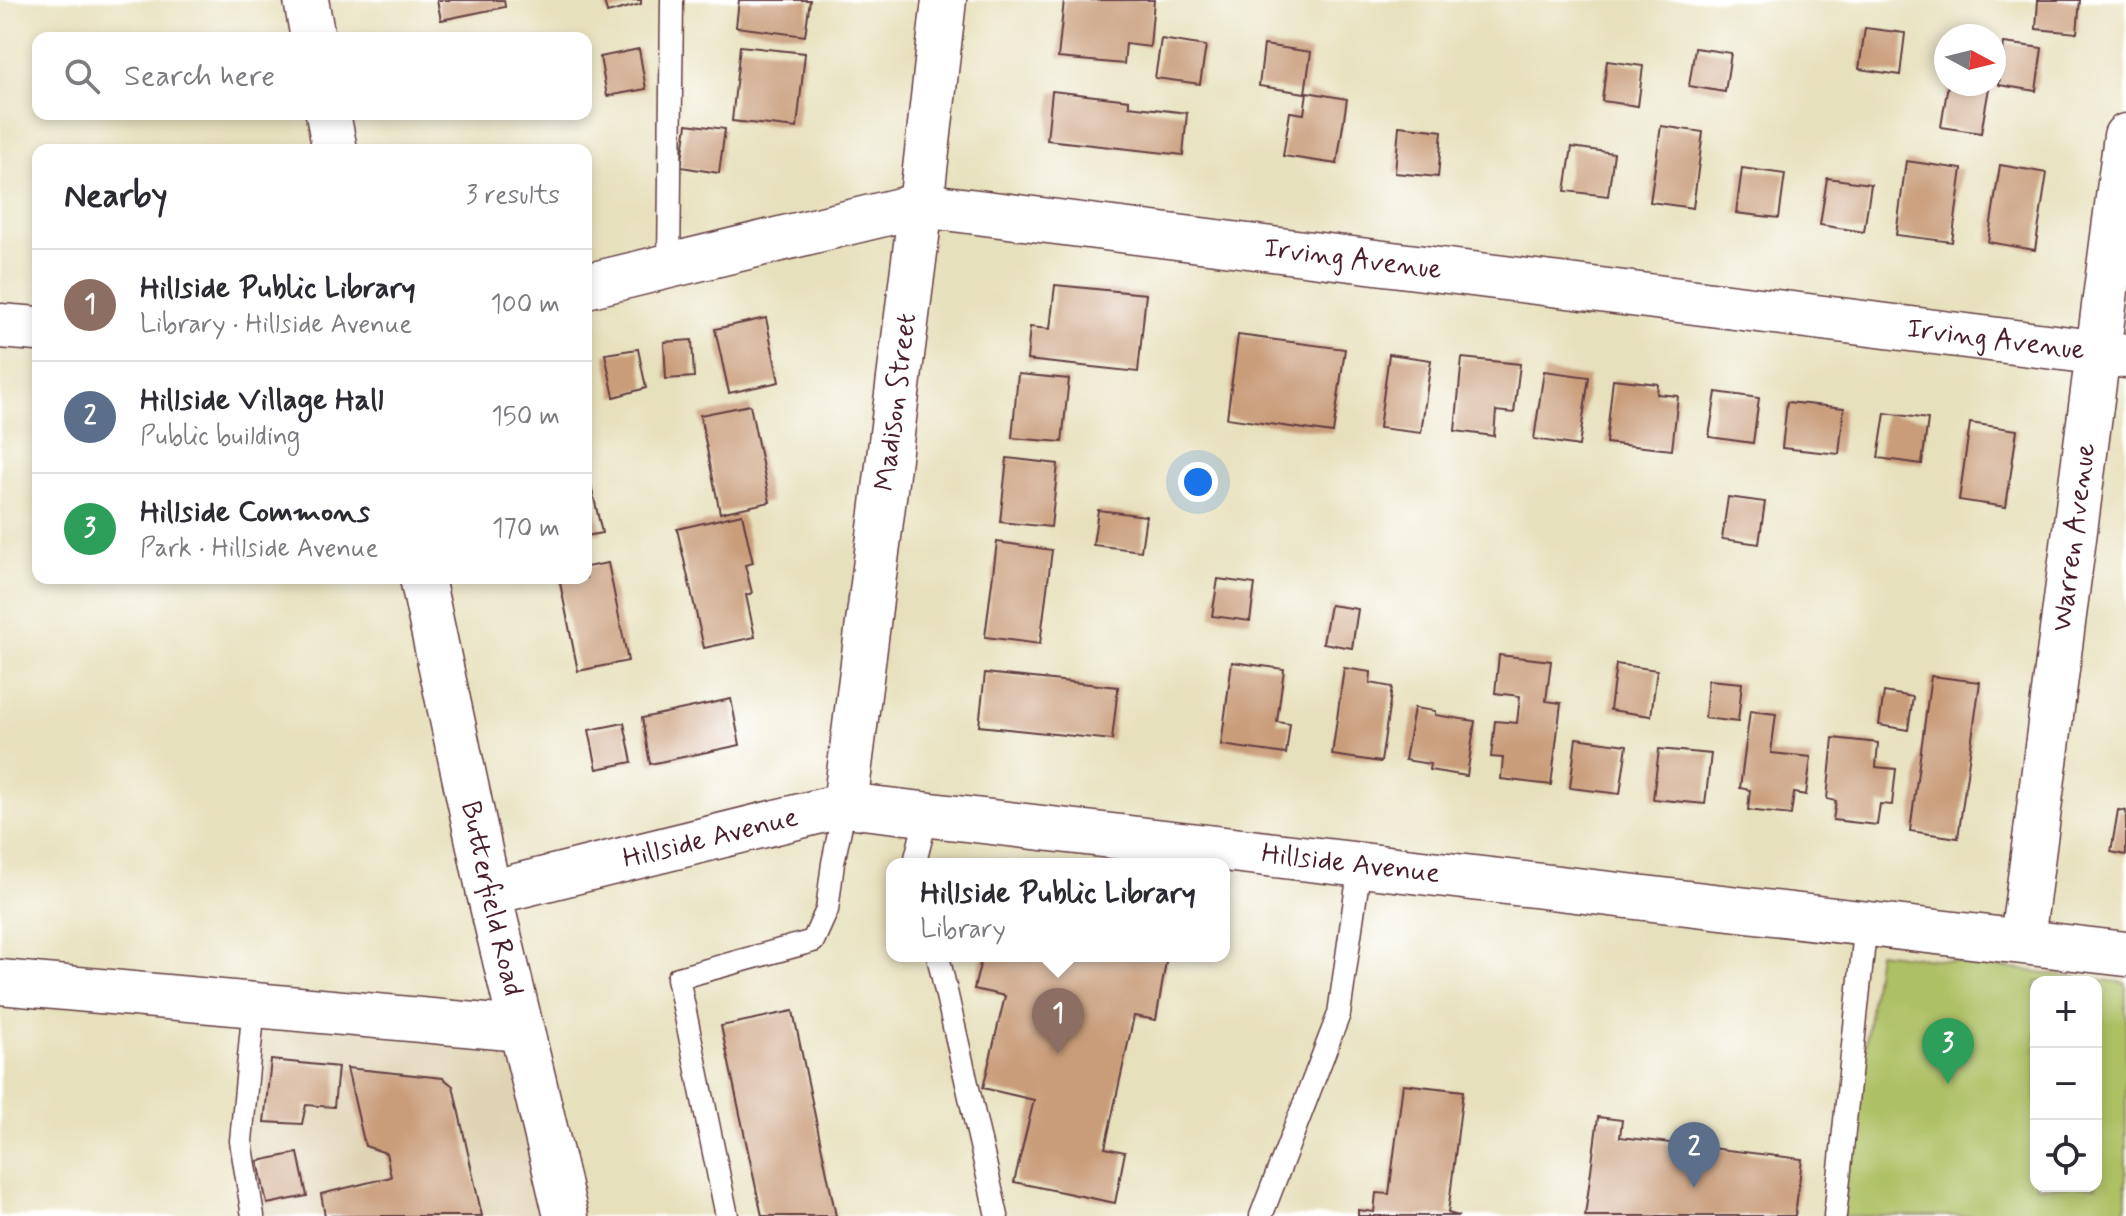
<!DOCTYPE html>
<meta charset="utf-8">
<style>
:root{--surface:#fff;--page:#f2f2f3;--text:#2b2b33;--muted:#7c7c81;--line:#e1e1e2;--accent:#2563eb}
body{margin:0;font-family:Mynerve,sans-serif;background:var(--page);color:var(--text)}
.controls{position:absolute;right:24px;bottom:24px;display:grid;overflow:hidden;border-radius:16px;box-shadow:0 4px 12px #0003}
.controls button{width:72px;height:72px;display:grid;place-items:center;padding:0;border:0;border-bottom:2px solid var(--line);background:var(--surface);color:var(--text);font:40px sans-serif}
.compass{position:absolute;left:1934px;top:24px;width:72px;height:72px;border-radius:50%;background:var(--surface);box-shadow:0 4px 12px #0003;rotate:97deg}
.you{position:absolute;left:1198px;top:482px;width:28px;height:28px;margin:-20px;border:6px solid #fff;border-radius:50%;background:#1a73e8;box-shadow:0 0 0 12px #1a73e833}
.badge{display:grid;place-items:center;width:52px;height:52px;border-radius:50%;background:var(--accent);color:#fff;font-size:26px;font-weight:700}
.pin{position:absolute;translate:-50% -66px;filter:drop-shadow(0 2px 4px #0008)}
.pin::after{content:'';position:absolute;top:42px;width:28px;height:24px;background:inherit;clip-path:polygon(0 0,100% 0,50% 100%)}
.popup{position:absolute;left:886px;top:858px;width:344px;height:104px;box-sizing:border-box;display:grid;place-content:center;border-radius:16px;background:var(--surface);filter:drop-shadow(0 2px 6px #0005);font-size:26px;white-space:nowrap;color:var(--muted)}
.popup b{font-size:30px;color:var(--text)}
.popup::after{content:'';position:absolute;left:50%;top:100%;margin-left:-16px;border:16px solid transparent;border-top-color:var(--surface)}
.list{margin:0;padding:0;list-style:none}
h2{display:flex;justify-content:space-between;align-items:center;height:104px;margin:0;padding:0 32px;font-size:34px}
h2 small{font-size:26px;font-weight:400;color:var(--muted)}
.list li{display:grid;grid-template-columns:52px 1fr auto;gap:24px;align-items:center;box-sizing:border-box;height:112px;padding:0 32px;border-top:2px solid var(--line)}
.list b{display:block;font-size:30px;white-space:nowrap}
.list p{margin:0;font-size:26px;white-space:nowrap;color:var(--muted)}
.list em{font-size:26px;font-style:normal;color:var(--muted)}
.icon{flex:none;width:44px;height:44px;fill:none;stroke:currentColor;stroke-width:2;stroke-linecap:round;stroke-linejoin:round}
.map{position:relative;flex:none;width:2126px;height:1216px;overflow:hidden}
.search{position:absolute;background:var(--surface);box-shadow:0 4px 12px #0003;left:32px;top:32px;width:560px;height:88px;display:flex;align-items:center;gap:20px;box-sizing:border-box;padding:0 28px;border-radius:16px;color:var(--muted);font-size:30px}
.panel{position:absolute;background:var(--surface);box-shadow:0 4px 12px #0003;left:32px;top:144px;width:560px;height:440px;border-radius:16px}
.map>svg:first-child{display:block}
</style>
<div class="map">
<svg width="2126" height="1216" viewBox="0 0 2126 1216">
<rect width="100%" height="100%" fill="#fff"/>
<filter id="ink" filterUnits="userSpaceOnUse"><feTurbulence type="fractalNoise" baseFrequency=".0125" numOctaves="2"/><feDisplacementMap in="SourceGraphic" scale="16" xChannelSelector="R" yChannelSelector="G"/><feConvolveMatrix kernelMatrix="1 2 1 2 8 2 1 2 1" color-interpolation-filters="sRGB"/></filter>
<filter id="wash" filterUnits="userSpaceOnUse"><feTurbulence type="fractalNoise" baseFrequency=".006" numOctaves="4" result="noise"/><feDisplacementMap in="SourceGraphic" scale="32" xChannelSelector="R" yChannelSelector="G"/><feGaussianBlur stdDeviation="1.8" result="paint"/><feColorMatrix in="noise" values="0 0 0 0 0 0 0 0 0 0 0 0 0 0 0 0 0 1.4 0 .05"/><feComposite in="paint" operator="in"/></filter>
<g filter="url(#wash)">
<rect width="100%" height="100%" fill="#e7e0bc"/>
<path fill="#e0d3b4" d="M260,1012L513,1038L551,1216H260L247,1139Z"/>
<path fill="#adc064" stroke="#7c7048" stroke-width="2" fill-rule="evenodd" d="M1878,952L2126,983V1216H1841ZM2036,982H2096V1186H2036Z"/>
<g id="blocks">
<path fill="#c99d7a" d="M437,0H504L505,7L441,20Z
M604,0H641V4L607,13Z
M739,0H810L805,36L736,27Z
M1064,0H1154L1150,47L1126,44L1124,64L1058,58Z
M2038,0H2080L2077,33L2036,29Z
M1865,28L1905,33L1900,75L1859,69Z
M1161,39L1206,46L1200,84L1155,78Z
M2004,43L2042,48L2036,91L1999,85Z
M1264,45L1311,52L1305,93L1259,86Z
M740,46L805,53L797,128L732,121Z
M1695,48L1731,53L1725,92L1689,86Z
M639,49L646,89L607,96L600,57Z
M1607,61L1643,66L1638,106L1602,101Z
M1948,84L1989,88L1981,133L1941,127Z
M1052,91L1129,100V106L1187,113L1183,155L1047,140Z
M1307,92L1347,99L1337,164L1283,156L1290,112L1304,114Z
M687,124L725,129L719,173L681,167Z
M1399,126L1442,131L1438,177L1395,173Z
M1661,126L1703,132L1693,208L1650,202Z
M1572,147L1614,153L1608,196L1565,191Z
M1906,161L1962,169L1952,242L1896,235Z
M2000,165L2047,173L2035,250L1988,242Z
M1742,168L1785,174L1779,218L1736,213Z
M1827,178L1871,184L1864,232L1820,225Z
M1055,285L1146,294L1138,372L1027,360L1030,327L1050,329Z
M766,318L779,382L729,393L715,329Z
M1238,335L1345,349L1333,433L1227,418Z
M692,340L694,377L666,379L664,342Z
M638,349L646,388L614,397L605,354Z
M1389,354L1431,360L1421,433L1379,428Z
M1462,358L1520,364L1514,413L1496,411L1494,436L1455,431Z
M1544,371L1589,377L1579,446L1534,439Z
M1018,374L1069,379L1062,442L1012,438Z
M1613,379L1658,384L1657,394L1678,396L1672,450L1606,443Z
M1716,392L1759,398L1753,443L1709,437Z
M1787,402L1844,408L1839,454L1782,448Z
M750,405L770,502L720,513L700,415Z
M1885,413L1928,419L1922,464L1878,458Z
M1970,423L2017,430L2006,507L1959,500Z
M1007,458L1058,464L1051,527L1000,522Z
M586,463L602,533L586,536Z
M1728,497L1765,502L1759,544L1722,539Z
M1098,510L1146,516L1141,551L1093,545Z
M742,514L753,563L745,565L752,593L746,595L755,637L704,648L677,529Z
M997,542L1052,550L1040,644L985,637Z
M608,563L628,661L578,671L559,578H586V567Z
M1218,579L1255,584L1250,621L1212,616Z
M1330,605L1358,609L1352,648L1323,643Z
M1499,655L1551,661L1546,701L1561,703L1551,785L1501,779L1503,758L1491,757L1495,721L1517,723L1520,696L1495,693Z
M1232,662L1284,669L1277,722L1290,724L1286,754L1221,745Z
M1616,664L1657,670L1651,716L1610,710Z
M1344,668L1371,672L1370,683L1392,687L1381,762L1332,755Z
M985,673L1118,687L1112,740L979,726Z
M1931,676L1980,682L1958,838L1910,831Z
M1708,680L1742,683L1738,722L1705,718Z
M1884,692L1913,697L1908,730L1879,725Z
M731,699L740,745L650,764L642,718Z
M1414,708L1435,711V715L1475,721L1467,776L1429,770L1430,764L1405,760Z
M1750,711L1776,714L1771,753L1811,757L1806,795L1794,793L1791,815L1748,810L1750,790L1740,788Z
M624,723L632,762L597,769L589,730Z
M1576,738L1627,745L1620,794L1570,788Z
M1833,738L1878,743L1876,767L1896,769L1892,805L1880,804L1877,825L1833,820L1836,801L1827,799Z
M1659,749L1711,754L1705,804L1653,799Z
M2118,810L2126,811V855L2111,852Z
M982,956H1167L1156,1020L1134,1016L1105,1148L1125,1152L1115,1203L1014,1182L1034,1100L983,1088L1005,996L974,989Z
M793,1011L836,1216H762L721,1026Z
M271,1060L338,1067L334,1107L306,1105L302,1124L264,1122Z
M347,1068L443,1078L453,1086L482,1216H325L321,1194L391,1177L386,1153L365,1146Z
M1403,1084L1463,1091L1448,1213L1459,1216H1358V1210L1374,1212L1376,1193L1389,1194Z
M1598,1117L1622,1120L1620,1137L1802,1159L1795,1216H1585Z
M298,1153L307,1196L267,1204L258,1161Z"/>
</g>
</g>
<g filter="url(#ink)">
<use href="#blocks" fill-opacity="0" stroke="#623c41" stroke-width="2"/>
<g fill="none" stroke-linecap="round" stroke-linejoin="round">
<defs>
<path id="lane" d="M669,266L672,0
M917,864L916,858L927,814
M938,956L997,1216
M253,1216L241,1141L254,1005
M727,1216L678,978L813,941L827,910L833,863L845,805
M1261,1216L1339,1014L1360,864
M1835,1216L1866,922"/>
<g id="street">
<path id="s1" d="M586,286L921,205L2126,356"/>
<path d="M0,326L38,329"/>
<path id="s2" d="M845,805L921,205L944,0"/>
<path id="s3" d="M489,893L845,805L2126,954"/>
<path id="s4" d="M2022,940L2126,136"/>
<path d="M0,982L521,1029"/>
</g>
<g id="secondary">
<path d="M306,0L313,38"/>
<path d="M328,114L335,150"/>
<path id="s5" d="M422,578L489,893L566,1216"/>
</g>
</defs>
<use href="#lane" stroke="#623c41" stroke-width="25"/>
<use href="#street" stroke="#623c41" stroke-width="47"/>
<use href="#secondary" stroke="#623c41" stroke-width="47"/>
<use href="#lane" stroke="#fff" stroke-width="22"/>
<use href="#street" stroke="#fff" stroke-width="44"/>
<use href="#secondary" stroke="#fff" stroke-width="44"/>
</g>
</g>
<g text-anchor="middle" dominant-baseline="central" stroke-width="6" stroke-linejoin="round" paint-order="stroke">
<g font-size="28" fill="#4a1f2b" stroke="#fff">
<text stroke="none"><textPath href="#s1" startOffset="780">Irving Avenue</textPath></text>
<text stroke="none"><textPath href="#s1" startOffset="1428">Irving Avenue</textPath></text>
<text stroke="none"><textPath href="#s2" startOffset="406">Madison Street</textPath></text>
<text stroke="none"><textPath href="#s4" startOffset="406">Warren Avenue</textPath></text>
<text stroke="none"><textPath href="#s3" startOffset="228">Hillside Avenue</textPath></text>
<text stroke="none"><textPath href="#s3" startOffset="876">Hillside Avenue</textPath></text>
<text stroke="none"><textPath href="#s5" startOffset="328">Butterfield Road</textPath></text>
</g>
</g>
</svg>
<div class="controls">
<button>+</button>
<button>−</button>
<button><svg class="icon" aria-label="locate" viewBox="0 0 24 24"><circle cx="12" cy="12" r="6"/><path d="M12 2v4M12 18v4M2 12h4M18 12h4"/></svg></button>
</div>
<svg class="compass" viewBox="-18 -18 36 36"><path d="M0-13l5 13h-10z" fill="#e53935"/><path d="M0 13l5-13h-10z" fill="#7c7c81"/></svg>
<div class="you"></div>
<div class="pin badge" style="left:1058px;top:1054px;background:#8d6e63">1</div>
<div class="popup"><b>Hillside Public Library</b>Library</div>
<div class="pin badge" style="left:1694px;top:1188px;background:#5c6f8a">2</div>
<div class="pin badge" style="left:1948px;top:1084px;background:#2e9e5b">3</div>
<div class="search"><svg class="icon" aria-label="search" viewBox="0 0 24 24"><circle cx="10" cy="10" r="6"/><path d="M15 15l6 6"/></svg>Search here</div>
<section class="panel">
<h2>Nearby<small>3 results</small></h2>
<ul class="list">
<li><span class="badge" style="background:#8d6e63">1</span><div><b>Hillside Public Library</b><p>Library · Hillside Avenue</p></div><em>100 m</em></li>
<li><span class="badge" style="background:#5c6f8a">2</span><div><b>Hillside Village Hall</b><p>Public building</p></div><em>150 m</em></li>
<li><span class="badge" style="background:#2e9e5b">3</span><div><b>Hillside Commons</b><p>Park · Hillside Avenue</p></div><em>170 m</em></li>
</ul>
</section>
</div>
